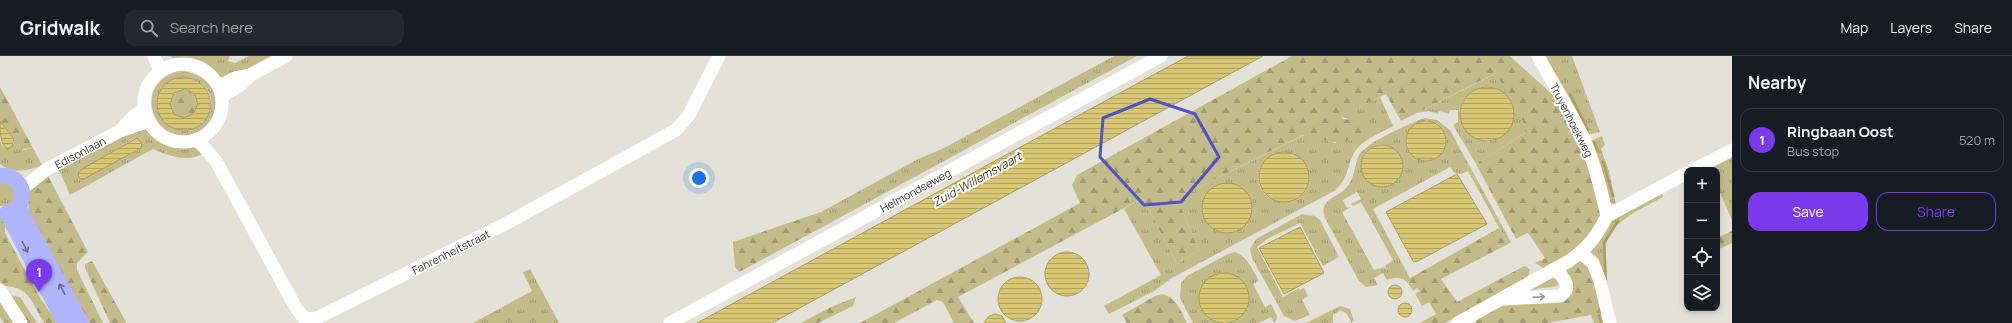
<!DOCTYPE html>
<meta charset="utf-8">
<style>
:root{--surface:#171b24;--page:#242831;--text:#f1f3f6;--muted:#9ea1a6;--line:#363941;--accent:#7c3aed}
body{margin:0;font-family:Manrope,sans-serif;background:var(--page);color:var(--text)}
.controls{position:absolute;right:12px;bottom:12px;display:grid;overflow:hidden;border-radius:8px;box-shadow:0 2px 6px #0003}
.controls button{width:36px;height:36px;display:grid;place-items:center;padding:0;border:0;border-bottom:1px solid var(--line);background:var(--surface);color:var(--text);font:20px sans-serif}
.you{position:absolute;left:699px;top:122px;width:14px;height:14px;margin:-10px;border:3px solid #fff;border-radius:50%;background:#1a73e8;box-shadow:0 0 0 6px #1a73e833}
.badge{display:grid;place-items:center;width:26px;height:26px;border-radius:50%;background:var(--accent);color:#fff;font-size:13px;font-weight:700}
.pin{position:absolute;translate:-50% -33px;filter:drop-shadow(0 1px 2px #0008)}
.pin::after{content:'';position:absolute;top:21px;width:14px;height:12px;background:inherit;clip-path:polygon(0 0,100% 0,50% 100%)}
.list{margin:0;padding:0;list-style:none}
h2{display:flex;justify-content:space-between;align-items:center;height:52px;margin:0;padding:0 16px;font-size:17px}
h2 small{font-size:13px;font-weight:400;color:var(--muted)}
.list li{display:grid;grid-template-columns:26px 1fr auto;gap:12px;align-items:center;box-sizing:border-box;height:64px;margin:0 8px 8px;padding:0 8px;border:1px solid var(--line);border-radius:12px}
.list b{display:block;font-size:15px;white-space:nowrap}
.list p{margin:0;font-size:13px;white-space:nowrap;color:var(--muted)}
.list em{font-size:13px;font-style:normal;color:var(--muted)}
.actions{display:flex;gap:8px;padding:12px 16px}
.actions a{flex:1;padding:9px 0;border:1px solid var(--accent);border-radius:12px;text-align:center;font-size:14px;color:var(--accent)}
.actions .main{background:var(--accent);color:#fff}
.icon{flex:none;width:22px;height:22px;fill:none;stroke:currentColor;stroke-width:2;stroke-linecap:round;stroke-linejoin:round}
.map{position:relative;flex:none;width:1732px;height:267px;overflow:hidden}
header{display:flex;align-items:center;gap:24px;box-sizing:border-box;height:56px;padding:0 20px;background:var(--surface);border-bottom:1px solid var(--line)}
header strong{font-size:19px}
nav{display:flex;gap:22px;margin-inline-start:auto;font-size:14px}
.search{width:280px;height:36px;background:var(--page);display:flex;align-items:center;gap:10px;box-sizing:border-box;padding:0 14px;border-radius:12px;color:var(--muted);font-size:15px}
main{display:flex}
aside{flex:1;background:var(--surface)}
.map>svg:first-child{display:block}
</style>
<header>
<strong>Gridwalk</strong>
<div class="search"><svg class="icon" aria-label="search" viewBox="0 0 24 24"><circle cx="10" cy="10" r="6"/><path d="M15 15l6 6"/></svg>Search here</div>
<nav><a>Map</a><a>Layers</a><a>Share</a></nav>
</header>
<main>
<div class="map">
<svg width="1732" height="267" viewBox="0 0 1732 267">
<defs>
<pattern id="grass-tufts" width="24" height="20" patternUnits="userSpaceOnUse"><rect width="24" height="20" fill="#c4bb8a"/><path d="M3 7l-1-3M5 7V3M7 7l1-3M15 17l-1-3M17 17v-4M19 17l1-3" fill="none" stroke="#a09972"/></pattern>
<pattern id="forest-firs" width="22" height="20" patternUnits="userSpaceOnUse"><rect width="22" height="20" fill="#c4bb8a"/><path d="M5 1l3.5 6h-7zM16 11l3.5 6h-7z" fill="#a09972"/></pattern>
<pattern id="water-rules" width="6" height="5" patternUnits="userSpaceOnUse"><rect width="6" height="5" fill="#d9c873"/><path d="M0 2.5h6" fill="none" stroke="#b1a35f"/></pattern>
</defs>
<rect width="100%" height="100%" fill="#e4e2d8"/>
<path fill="url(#grass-tufts)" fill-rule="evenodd" d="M170,0H230L228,5L235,7L249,0H271L222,26C213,14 202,9 188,5C181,4 175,5 170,0Z
M1114,0H1137L830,167L821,156L918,103L942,93Z
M1542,0H1572L1600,76L1587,79Z
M178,15C200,15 222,32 215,56C213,65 206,73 198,76C156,94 129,30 178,15ZM178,21C196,18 217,34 210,54C205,70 186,80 171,71C159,64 152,46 161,34C164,29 172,25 178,21Z
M1497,17L1528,75L1476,108L1453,69L1458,66V54H1450L1449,58L1439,55L1438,58L1429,55L1417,57ZM1482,31C1520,27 1526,83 1486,86L1459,56C1462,44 1469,34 1482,31Z
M1380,41L1393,70C1381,77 1361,84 1354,97C1346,112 1349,123 1334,135L1172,222L1154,235L1109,258L1104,250L1161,219L1124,153L1143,142L1177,208L1199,194L1177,142L1304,79L1336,87L1350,64L1340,60ZM1281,96L1297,100L1309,119C1310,161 1243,150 1262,109ZM1226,127L1241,131L1251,144L1237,175C1212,184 1192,158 1207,137Z
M1424,62L1437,64L1450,74L1511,186L1508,188L1468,115C1459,119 1456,120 1450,111L1373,153L1410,222L1408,227C1402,220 1394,221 1387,224L1383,217L1374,222L1378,229L1366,231L1359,225L1325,162C1318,143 1338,142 1347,131C1355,122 1354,109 1359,99C1367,86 1409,68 1424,62ZM1426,64L1438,68L1446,80L1436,103C1421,109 1406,100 1406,83ZM1377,89C1390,87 1402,97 1403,110L1362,116C1359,103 1365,94 1377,89ZM1357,136L1361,143L1351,148L1353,150L1361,146L1393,204L1385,210L1387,214L1384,211L1374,214L1342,156L1351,151L1347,152L1343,144Z
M146,73C163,84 170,92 193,90L202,98C188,107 166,99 153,93L70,139L59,114L133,74ZM135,82L138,94L80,124L78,117L80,115Z
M1602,80L1605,89L1601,93L1609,115L1616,149L1609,146L1591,85Z
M14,83L24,94L33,92L42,109C29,115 13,118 0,108V85L3,91L14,87Z
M1732,99V164L1717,130V114H1710L1708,111Z
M3,126L12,130L16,138L12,147L4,150H0V127Z
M1661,135L1663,141C1647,150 1611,165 1607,186C1604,197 1607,226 1609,238L1589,197L1614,160Z
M1302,158L1315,160L1320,164L1339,201L1323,210L1314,194L1315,193H1314L1300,167L1267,183L1257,191L1283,241L1299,232L1300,234L1304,232L1308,240L1302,244L1310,259L1295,265L1284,260L1252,202L1250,193L1256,183Z
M1235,196C1248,201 1252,213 1259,225L1253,228L1265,251L1271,248L1277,260L1276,265L1274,266L1271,261L1259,267H1193L1180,242L1181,227L1187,220L1228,198ZM1222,217L1249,239C1250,267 1193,267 1202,234C1204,224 1212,219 1222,217Z
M530,213L559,267H473L532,235L523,216Z
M1552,221L1559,225L1558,230L1529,234Z
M0,240L18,267H4L0,261Z
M1340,250L1350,253L1354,265L1348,267L1351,265L1346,257L1340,254L1333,259V267H1306Z"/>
<path fill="url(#forest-firs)" d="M1292,0H1510L1562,47L1580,86L1603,157L1588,187L1545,213L1535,207L1545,202L1529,178L1527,177L1516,183L1476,108L1528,75L1496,17L1401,65L1386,38L1341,60L1343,63L1359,65L1366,71V79C1337,91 1332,86 1303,79L1177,142L1199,194L1177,208L1143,142L958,241L974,267H954L943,246L937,244L894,267H860L1080,147L1072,129L1077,119Z
M0,31L33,92L22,93L0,65Z
M170 48a14 14 0 1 1 28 0a14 14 0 1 1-28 0Z
M48,120L88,196L77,207V214L103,267H87L28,156L30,134Z
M821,156L830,167L739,216L735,211L733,186Z
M0,160L5,165V177L39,240L57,267H44C32,247 30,231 4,230L0,226Z
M1499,172L1508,188L1441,223L1457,246L1524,210L1527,211L1530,214L1528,220L1445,267H1420L1436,258L1429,246L1422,250L1415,238L1420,235L1417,232L1413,235L1408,227L1410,222Z
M1732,175V187L1717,194V182Z
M92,205L126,266V267H110L85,212V208Z
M1581,205L1592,212L1608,267H1594L1591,259L1547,267H1476V265L1507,246L1561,243L1568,220L1565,213Z
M1162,238C1176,241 1181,255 1187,267H1127L1122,259L1155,240Z
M10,239L20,241L37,267H28Z
M856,241L853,250L818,267H801L831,251Z"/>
<path fill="url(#water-rules)" stroke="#aa9d61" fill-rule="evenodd" d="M1188,0H1263L772,267H697Z
M184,21C219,24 219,73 185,74C149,75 147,22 184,21ZM185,33L195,38L198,48L193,58L184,62L174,58L170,48L174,37Z
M1460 58a27 27 0 1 1 54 0a27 27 0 1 1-54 0Z
M1406 85a20 20 0 1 1 40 0a20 20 0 1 1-40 0Z
M0,65L14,83L12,90L8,93C0,90 0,74 0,65Z
M137,82L142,88L141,92L82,124L79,122L78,117L84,112Z
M1361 110a21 21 0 1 1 42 0a21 21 0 1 1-42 0Z
M1259 121a25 25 0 1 1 50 0a25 25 0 1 1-50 0Z
M1457,118L1487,168L1416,206L1413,205L1386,156Z
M1202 152a25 25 0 1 1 50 0a25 25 0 1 1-50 0Z
M1300,171L1324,217L1284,238L1259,192Z
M1045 218a22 22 0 1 1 44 0a22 22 0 1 1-44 0Z
M1199 242a25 25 0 1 1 50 0a25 25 0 1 1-50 0Z
M998 243a22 22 0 1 1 44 0a22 22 0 1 1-44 0Z
M1388 236a7 7 0 1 1 14 0a7 7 0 1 1-14 0Z
M1398 254a7 7 0 1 1 14 0a7 7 0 1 1-14 0Z
M995,258L1002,260L1006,267H984L989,260Z"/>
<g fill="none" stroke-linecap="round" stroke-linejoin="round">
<path stroke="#aa9d61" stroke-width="2.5" d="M1570,38L1588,74
M1594,86L1598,95
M1603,106L1613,140
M1606,224L1604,187L1618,165
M1599,259L1601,267"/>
<g stroke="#fff" stroke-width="13">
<path d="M154,0L160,15"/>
<circle cx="183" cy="47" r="39"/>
<path d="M219,30L235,22L251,19"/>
<path d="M222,40L239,30L251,19L286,0"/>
<path d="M120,75L133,61L145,53"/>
<path id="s1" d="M197,83L216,105L296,252L304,262L315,263L507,167L676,74L689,59L719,0"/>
<path d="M1693,114L1732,94"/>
<path id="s2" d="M22,133L47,113L120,75L149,65"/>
<path d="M1607,160L1687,117"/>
<path d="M1581,197L1593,207L1600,225L1610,267"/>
<path d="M0,234L21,267"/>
<path d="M1504,243L1560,240C1574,232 1563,220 1554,213"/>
<path id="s3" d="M670,267L1161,0"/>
<path d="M1458,267L1569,205C1589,191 1596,181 1607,160C1601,134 1595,108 1584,83C1570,54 1553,28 1538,0"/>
</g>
<path stroke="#b0b5fd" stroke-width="16" d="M0,120C22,117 32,147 10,156
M18,151L81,267
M7,157L65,267"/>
</g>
<defs><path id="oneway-shaft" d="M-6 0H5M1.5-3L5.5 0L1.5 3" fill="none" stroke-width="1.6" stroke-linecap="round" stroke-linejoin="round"/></defs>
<g stroke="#6a6b86">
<use href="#oneway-shaft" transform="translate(25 191) rotate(63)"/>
<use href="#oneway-shaft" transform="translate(62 233) rotate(-119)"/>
</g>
<use stroke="#9d9c9a" href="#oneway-shaft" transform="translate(1539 241) rotate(-4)"/>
<path fill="none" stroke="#5052c8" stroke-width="3" stroke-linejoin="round" d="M1150,43L1195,58L1219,101L1181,146L1144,149L1100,101L1103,62Z"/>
<g text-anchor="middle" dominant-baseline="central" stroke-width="4" stroke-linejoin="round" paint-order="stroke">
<g font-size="11" fill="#3b3a36" stroke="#fff">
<text transform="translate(1572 64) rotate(63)">Truyenhoekweg</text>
<text stroke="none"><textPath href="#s2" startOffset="69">Edisonlaan</textPath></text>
<text stroke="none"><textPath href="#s3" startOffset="279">Helmondseweg</textPath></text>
<text stroke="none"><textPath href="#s1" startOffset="372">Fahrenheitstraat</textPath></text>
</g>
<g font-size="12" font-style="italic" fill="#453e18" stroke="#fff">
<text transform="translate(977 123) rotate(-29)">Zuid-Willemsvaart</text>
</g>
</g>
</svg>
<div class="controls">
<button>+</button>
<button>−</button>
<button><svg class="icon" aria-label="locate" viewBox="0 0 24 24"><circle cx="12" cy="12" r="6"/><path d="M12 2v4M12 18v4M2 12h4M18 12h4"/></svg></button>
<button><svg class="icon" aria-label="layers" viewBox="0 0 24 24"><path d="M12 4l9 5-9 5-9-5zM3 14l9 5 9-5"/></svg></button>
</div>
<div class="you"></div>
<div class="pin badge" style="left:39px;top:236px">1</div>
</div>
<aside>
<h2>Nearby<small></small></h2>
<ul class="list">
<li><span class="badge">1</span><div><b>Ringbaan Oost</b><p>Bus stop</p></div><em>520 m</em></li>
</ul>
<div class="actions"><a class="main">Save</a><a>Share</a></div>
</aside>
</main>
